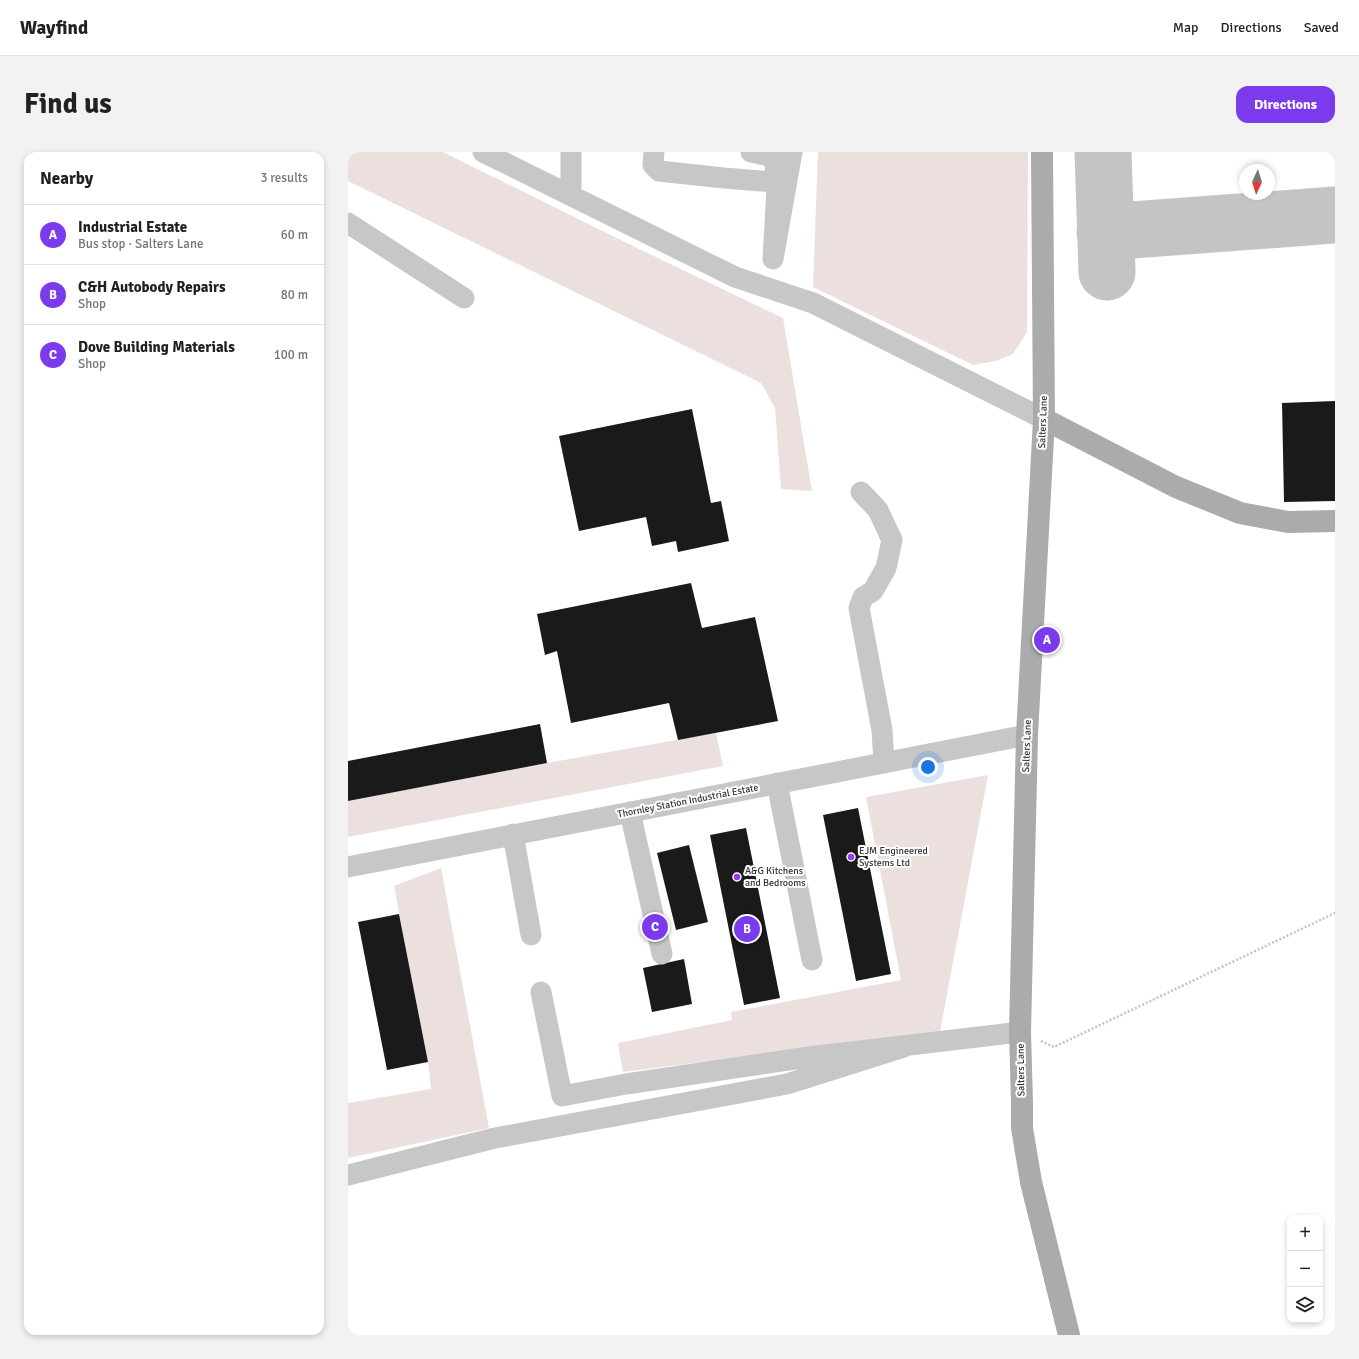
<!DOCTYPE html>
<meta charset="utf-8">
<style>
:root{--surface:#fff;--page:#f2f2f2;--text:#202124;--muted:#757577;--line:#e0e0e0;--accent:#7c3aed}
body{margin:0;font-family:Signika,sans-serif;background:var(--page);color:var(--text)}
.controls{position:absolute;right:12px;bottom:12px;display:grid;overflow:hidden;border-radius:8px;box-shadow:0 2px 6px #0003}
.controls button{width:36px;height:36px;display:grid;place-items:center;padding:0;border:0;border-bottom:1px solid var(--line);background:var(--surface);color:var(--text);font:20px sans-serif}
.compass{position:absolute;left:891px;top:12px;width:36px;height:36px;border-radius:50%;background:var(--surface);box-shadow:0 2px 6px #0003;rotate:184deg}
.you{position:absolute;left:580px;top:615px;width:14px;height:14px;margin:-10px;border:3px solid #fff;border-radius:50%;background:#1a73e8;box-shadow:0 0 0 6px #1a73e833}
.badge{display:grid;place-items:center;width:26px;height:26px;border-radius:50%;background:var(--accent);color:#fff;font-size:13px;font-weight:700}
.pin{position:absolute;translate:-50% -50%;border:2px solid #fff;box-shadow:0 1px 4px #0006}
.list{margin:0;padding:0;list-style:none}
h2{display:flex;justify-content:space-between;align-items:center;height:52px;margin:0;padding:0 16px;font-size:17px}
h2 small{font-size:13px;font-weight:400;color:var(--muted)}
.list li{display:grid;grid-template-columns:26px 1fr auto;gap:12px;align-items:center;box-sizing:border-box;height:60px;padding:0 16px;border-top:1px solid var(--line)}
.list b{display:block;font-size:15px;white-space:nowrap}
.list p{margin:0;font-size:13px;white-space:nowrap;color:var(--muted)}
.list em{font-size:13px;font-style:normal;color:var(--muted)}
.icon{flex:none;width:22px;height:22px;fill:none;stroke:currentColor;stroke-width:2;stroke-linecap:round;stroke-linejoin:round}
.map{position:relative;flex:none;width:987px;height:1183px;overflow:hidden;border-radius:12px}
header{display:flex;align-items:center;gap:24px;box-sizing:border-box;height:56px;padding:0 20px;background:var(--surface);border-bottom:1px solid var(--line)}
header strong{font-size:19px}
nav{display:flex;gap:22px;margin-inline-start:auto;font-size:14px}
.intro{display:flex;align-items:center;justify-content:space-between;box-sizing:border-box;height:96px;padding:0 24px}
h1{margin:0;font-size:28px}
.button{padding:10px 18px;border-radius:12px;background:var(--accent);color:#fff;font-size:14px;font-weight:700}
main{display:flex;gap:24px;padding:0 24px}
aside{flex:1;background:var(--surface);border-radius:12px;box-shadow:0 2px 6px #0003}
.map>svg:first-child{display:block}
</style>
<header>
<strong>Wayfind</strong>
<nav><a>Map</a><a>Directions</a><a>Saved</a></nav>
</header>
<div class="intro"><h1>Find us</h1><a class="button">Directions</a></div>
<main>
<aside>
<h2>Nearby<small>3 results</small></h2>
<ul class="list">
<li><span class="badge">A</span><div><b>Industrial Estate</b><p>Bus stop · Salters Lane</p></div><em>60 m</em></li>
<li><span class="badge">B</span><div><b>C&amp;H Autobody Repairs</b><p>Shop</p></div><em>80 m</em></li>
<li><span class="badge">C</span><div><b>Dove Building Materials</b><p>Shop</p></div><em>100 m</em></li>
</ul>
</aside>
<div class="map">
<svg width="987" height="1183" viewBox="0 0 987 1183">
<rect width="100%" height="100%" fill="#fff"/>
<path fill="#ece0df" d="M0,0H95L289,96L435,166L464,339L433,337L427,256L413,231L0,29Z
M470,0H680L679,180L665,202L648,209L625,213L465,135Z
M368,581L375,614L0,685V649L199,611Z
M640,623L592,880L275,920L270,891L384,868L383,860L553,828L518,645Z
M93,716L141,976L0,1006V951L83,937L80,910L46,734Z"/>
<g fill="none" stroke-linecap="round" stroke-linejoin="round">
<path stroke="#c4c4c4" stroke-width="57" d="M755,0L759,120
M757,80L987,63"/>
</g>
<path fill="#1a1a1a" d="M987,249V349L936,350L934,251Z
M344,257L363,351L373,349L381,389L330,400L328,389L304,394L298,365L231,379L211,284Z
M343,431L354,476L407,465L430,569L330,588L321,551L223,571L209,499L197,503L189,462Z
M192,572L199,611L0,649V609Z
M510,656L543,822L508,829L475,663Z
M398,676L432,846L396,853L362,683Z
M341,693L360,770L328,778L309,701Z
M51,762L80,910L39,918L10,770Z
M336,807L344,852L304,860L295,816Z"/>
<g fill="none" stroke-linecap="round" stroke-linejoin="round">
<path stroke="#c3c3c3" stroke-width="2.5" stroke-dasharray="2 2" stroke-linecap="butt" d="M693,889L706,895L987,761"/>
<path stroke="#c7c7c7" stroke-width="21" d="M135,0L387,125L465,151L696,267
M223,0V43
M306,0L305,13L311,19L376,26L426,30L435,44
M403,0L426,5
M426,0L429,36L425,107L444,0
M0,71L116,146
M513,340L530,358L544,388L538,416L525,439L515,445L511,456L534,578L536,611
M429,631L464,808
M282,660L314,802
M165,682L183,783
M0,715L679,583
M193,840L214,944L278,932L461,905L672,880
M0,1023L147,986L439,932L556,895"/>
<path stroke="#ababab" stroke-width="22" d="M694,0L696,267L679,583L672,880L674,951V976L683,1030L721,1183
M696,267L828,335L892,361L940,370L987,369"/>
</g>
<g fill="#973be4" stroke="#fff" stroke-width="1.5">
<circle cx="503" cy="705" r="4"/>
<circle cx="389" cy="725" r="4"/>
</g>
<g text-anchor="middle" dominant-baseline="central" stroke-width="4" stroke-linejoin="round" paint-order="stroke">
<g font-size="10" fill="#333" stroke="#fff">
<text transform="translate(695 270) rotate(-88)">Salters Lane</text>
<text transform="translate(679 594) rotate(-88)">Salters Lane</text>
<text transform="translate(340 649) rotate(-11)">Thornley Station Industrial Estate</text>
<text transform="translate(673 918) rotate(-91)">Salters Lane</text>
</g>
<g font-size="10" fill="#333" stroke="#fff" text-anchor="start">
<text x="511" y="699">EJM Engineered<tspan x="511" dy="12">Systems Ltd</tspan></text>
<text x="397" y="719">A&amp;G Kitchens<tspan x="397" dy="12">and Bedrooms</tspan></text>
</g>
</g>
</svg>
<div class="controls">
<button>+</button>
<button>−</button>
<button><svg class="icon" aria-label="layers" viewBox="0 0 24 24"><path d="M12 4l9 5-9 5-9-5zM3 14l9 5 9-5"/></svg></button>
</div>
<svg class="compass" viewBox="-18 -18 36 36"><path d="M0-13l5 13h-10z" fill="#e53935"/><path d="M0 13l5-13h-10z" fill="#757577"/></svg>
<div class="you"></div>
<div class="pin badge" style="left:699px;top:488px">A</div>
<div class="pin badge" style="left:399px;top:777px">B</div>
<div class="pin badge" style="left:307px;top:775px">C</div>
</div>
</main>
